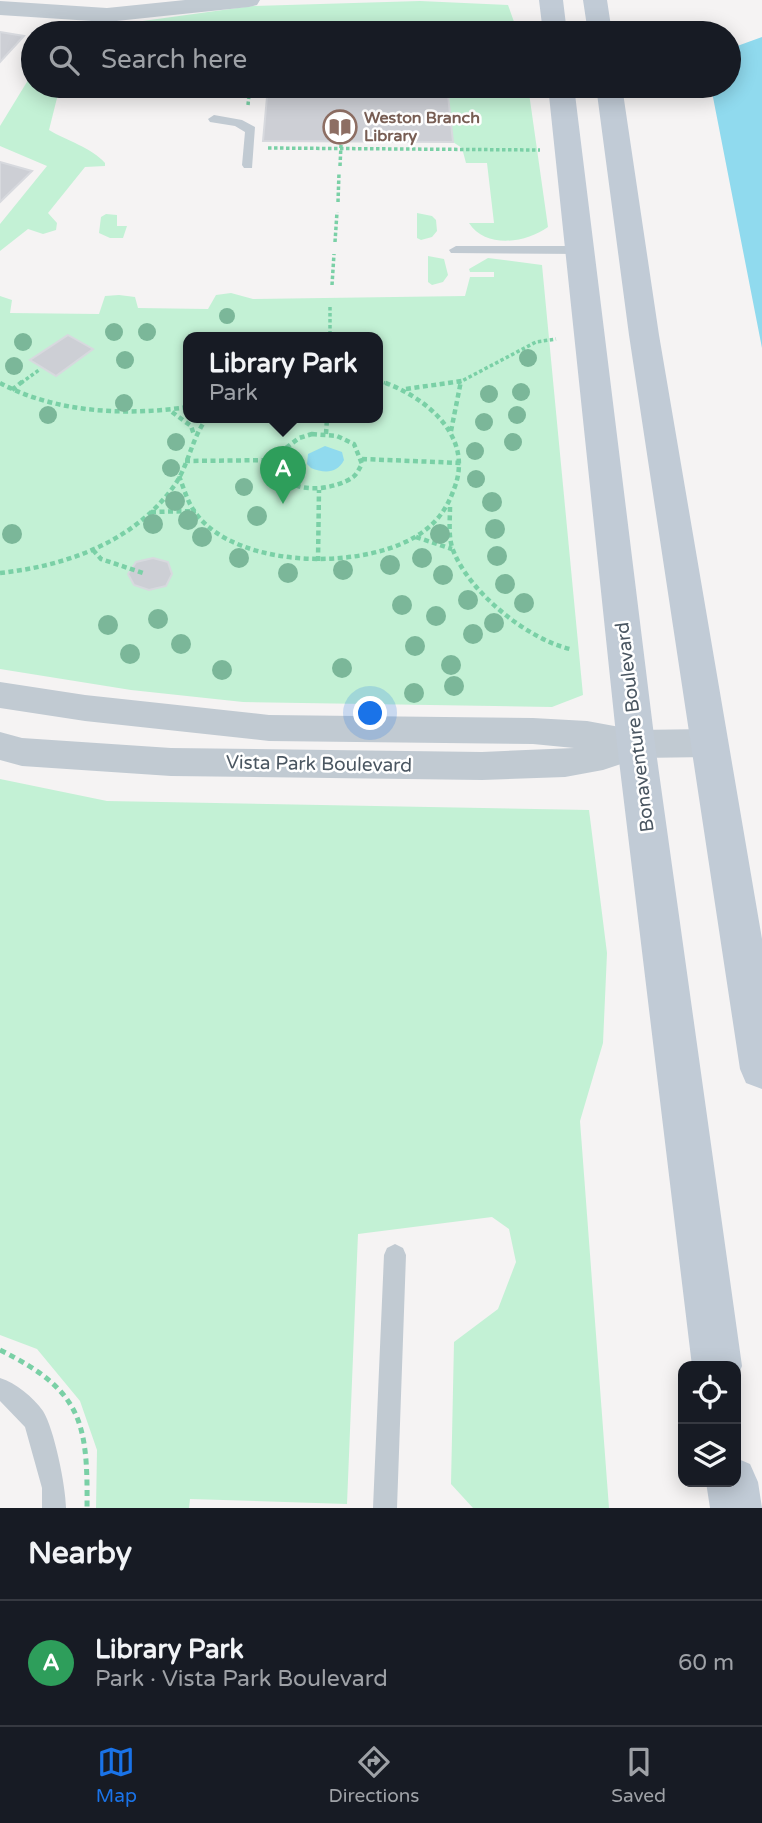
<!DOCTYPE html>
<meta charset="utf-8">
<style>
:root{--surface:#171b24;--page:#20242c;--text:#f1f3f6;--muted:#9ea1a6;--line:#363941;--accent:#1a73e8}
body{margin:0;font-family:"Varela Round",sans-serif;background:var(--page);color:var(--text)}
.controls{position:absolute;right:21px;bottom:21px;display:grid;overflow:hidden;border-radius:14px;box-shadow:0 4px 18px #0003}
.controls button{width:63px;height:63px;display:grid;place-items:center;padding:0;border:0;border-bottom:2px solid var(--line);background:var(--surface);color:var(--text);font:35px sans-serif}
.you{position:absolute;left:371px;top:714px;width:24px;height:24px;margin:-18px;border:5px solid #fff;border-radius:50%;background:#1a73e8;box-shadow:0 0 0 10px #1a73e833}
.badge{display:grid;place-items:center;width:46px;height:46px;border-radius:50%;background:var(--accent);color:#fff;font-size:23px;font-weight:700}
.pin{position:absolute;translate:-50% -58px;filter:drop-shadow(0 2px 4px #0008)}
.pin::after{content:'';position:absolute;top:37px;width:24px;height:21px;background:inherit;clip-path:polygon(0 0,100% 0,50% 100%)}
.popup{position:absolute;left:183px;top:332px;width:200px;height:91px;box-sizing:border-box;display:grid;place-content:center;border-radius:14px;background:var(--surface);filter:drop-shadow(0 2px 5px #0005);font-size:23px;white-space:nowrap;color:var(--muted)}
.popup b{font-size:26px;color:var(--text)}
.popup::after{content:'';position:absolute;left:50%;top:100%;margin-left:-14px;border:14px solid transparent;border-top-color:var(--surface)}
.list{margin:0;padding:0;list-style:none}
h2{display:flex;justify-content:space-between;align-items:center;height:91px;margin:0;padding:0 28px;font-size:30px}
h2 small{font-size:23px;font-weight:400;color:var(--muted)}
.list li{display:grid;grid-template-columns:46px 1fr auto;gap:21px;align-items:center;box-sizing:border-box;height:126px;padding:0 28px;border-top:2px solid var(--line)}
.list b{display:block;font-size:26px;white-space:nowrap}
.list p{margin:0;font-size:23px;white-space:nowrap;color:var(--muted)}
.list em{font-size:23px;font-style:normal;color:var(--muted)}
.icon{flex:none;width:38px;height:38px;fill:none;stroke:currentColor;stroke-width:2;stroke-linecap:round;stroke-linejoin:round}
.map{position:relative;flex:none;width:762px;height:1508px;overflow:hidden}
.search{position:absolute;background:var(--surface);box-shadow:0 4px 18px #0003;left:21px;right:21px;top:21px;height:77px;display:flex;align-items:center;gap:18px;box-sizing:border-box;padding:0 24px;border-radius:38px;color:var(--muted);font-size:26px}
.sheet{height:217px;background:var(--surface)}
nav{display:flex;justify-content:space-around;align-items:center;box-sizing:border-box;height:98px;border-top:2px solid var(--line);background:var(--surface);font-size:19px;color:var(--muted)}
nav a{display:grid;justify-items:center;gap:4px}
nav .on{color:var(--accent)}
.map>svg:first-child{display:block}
</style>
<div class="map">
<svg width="762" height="1508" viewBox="0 0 762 1508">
<rect width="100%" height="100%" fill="#f5f3f3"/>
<path fill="#c3f1d5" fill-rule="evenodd" d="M420,1L508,5L518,33H117L118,29L128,23L252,6Z
M33,72V86H60L49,130C67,141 91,147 105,163V166L85,167L48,213L57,223L56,230L43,234L28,229L0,251V224L47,166L0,146V126Z
M448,86H528L548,227C526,243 486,249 469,223H494L487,163H466L462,148L453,142Z
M417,213L432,216L436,220L437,231L432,237L421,240L417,238Z
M106,214L117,215V226H127L123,238H110L99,233L101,217Z
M428,256L444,259L448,275L443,282L432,285L428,282Z
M488,258L542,265L583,695L552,707L243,702L131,690L0,669V296L12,300L10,313L99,314L105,296L119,295L135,297L138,308L208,309L216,295L231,293L253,299L465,296L470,277H494V272H470L469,269ZM188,338H378V418H188Z
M0,779L107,801L589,810L607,953L603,1043L580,1121L609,1508H473L451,1484L454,1342L498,1309L516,1262L509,1229L492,1217L358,1234L347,1504L190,1499L189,1508H96L97,1450L80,1401L37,1349L0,1335Z"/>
<path fill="#90daee" d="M762,37V348L711,87L729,86V49Z
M325,446L342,452L344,460C337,474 324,473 311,468L307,464L308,454Z"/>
<path fill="#cdcfd5" stroke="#d7d9de" stroke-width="2" d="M0,32L24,36L0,62Z
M268,86H447L453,142L263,141Z
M0,162L32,171L0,202Z
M68,335L93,349L56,376L30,360Z
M153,558L168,562L172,574L166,586L149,590L134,585L128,574L136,562Z"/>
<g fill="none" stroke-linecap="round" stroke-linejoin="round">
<path stroke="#7ad0a6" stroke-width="3.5" stroke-dasharray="3.5 2.5" stroke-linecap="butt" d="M255,33L256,25L295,24L311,33
M248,105L250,86
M268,148L540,150
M340,166L341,145
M338,202L339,173
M335,242L337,212
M332,285L334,254
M330,307V338
M378,381L385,383
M21,383L39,370
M458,383L536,342L556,339"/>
<path stroke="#7ad0a6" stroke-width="4.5" stroke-dasharray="5 3.5" stroke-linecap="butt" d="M0,383C56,413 126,416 188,407
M406,389L462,381
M12,390L23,381
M172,412L191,426L194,435
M451,431L461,381
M312,434L337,436L354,444L362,464C359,469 357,474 353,477C336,490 286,497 281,468C281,463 282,456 282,451L299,438Z
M326,434L327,418
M362,459L461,463
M185,461L279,460
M179,476C184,489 188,504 197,515C240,570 371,571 424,531C439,520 448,506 454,489C475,436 425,396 380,381
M450,507C450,521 448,537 453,550C469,592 527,639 570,649
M151,512L196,511
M416,537L452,549
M93,550L101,559L143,573
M318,561L319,490
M0,573C66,566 134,542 174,486C189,465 191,439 207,418"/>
<path stroke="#7ad0a6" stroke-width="5" stroke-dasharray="6 4.5" stroke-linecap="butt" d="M0,1350C81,1390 88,1421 87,1508"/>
<path fill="#c1cad2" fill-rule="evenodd" d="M214,115L242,120L255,127L252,168H244L242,165L245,132L235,126L210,122L208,119Z
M456,246H581L588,250L581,254L451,253L449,250Z
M395,1244L403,1248L406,1255L397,1508H373L384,1255L387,1248Z
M0,1378C16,1383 33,1397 43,1411C54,1428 66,1487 66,1508H42V1488L25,1427L0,1401Z"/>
<path fill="#c1cad2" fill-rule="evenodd" d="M185,0H260L257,5L249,7L107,22L0,15V1L107,8Z
M0,682L85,695L269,715L533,718L587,721L636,730L709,729L721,733L726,743L721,753L709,757L639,758L603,770L565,777L482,780L171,776L22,766L0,760V732L22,738L171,748L482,752L574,748L533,744L269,741L85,721L0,708Z"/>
<path fill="#c1cbd6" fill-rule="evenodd" d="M539,0H563L567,33H543Z
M583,0H607L612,33H588Z
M548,86H574L655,744L742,1366L736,1381V1366H692L617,744Z
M596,86H622L659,335L762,939V1089L746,1083L740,1069L629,335Z
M736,1458L750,1464L758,1482L762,1508H710L706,1482H736Z"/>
</g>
<g fill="#7bb799">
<circle cx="227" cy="316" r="8"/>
<circle cx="114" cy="332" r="9"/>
<circle cx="147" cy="332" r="9"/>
<circle cx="23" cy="342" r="9"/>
<circle cx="528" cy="358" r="9"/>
<circle cx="125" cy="360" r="9"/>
<circle cx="14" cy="366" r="9"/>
<circle cx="521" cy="392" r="9"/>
<circle cx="489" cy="394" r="9"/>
<circle cx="124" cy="403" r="9"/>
<circle cx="48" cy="415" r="9"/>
<circle cx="517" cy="415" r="9"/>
<circle cx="484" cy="422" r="9"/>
<circle cx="176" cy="442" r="9"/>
<circle cx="513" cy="442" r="9"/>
<circle cx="475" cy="451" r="9"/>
<circle cx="171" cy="468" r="9"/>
<circle cx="476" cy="479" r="9"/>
<circle cx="244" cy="487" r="9"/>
<circle cx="175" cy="501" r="10"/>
<circle cx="492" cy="502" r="10"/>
<circle cx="257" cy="516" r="10"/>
<circle cx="188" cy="520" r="10"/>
<circle cx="153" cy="524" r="10"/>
<circle cx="495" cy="529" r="10"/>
<circle cx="12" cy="534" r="10"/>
<circle cx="440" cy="534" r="10"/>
<circle cx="202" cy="537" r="10"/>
<circle cx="497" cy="556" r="10"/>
<circle cx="239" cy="558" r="10"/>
<circle cx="422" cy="558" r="10"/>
<circle cx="390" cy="565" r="10"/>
<circle cx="343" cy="570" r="10"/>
<circle cx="288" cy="573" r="10"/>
<circle cx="443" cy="575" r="10"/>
<circle cx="505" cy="584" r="10"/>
<circle cx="468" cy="600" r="10"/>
<circle cx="524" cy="603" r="10"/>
<circle cx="402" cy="605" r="10"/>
<circle cx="436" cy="616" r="10"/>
<circle cx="158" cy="619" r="10"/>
<circle cx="494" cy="623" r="10"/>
<circle cx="108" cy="625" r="10"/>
<circle cx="473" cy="634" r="10"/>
<circle cx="181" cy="644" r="10"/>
<circle cx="415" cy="646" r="10"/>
<circle cx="130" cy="654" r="10"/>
<circle cx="451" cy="665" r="10"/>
<circle cx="342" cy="668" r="10"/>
<circle cx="222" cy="670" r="10"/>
<circle cx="454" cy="686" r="10"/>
<circle cx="414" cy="693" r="10"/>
</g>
<defs>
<symbol id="library-ring" viewBox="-11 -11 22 22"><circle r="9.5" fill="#fff" stroke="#8d6e63" stroke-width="1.5"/><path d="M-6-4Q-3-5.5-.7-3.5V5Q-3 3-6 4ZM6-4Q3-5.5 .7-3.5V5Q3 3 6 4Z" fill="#8d6e63"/></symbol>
</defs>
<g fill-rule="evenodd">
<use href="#library-ring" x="321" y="108" width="38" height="38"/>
</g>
<g text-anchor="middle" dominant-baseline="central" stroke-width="5" stroke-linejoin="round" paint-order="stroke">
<g font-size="16" font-weight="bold" fill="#785e54" stroke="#fff" text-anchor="start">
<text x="364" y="118">Weston Branch<tspan x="364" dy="18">Library</tspan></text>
</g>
<g font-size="19" fill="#4a5661" stroke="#fff">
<text transform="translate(635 727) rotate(-97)">Bonaventure Boulevard</text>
<text transform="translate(319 764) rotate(1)">Vista Park Boulevard</text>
</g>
</g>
</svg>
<div class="controls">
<button><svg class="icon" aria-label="locate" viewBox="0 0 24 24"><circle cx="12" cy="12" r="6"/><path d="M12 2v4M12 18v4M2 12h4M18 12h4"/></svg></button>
<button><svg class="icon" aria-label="layers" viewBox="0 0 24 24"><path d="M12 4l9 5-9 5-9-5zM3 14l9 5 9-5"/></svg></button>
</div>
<div class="you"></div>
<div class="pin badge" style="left:283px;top:504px;background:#2e9e5b">A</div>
<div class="popup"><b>Library Park</b>Park</div>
<div class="search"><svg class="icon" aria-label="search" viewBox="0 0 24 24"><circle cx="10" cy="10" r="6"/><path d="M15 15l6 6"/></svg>Search here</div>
</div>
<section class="sheet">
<h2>Nearby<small></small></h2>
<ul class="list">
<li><span class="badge" style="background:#2e9e5b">A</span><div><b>Library Park</b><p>Park · Vista Park Boulevard</p></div><em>60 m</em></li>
</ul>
</section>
<nav>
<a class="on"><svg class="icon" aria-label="map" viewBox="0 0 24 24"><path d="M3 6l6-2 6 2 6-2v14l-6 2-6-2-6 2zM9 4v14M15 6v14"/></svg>Map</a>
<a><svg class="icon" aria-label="directions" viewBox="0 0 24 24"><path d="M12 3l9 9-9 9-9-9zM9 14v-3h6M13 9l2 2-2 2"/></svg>Directions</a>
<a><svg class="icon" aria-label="saved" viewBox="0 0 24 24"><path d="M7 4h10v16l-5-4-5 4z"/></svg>Saved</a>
</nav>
